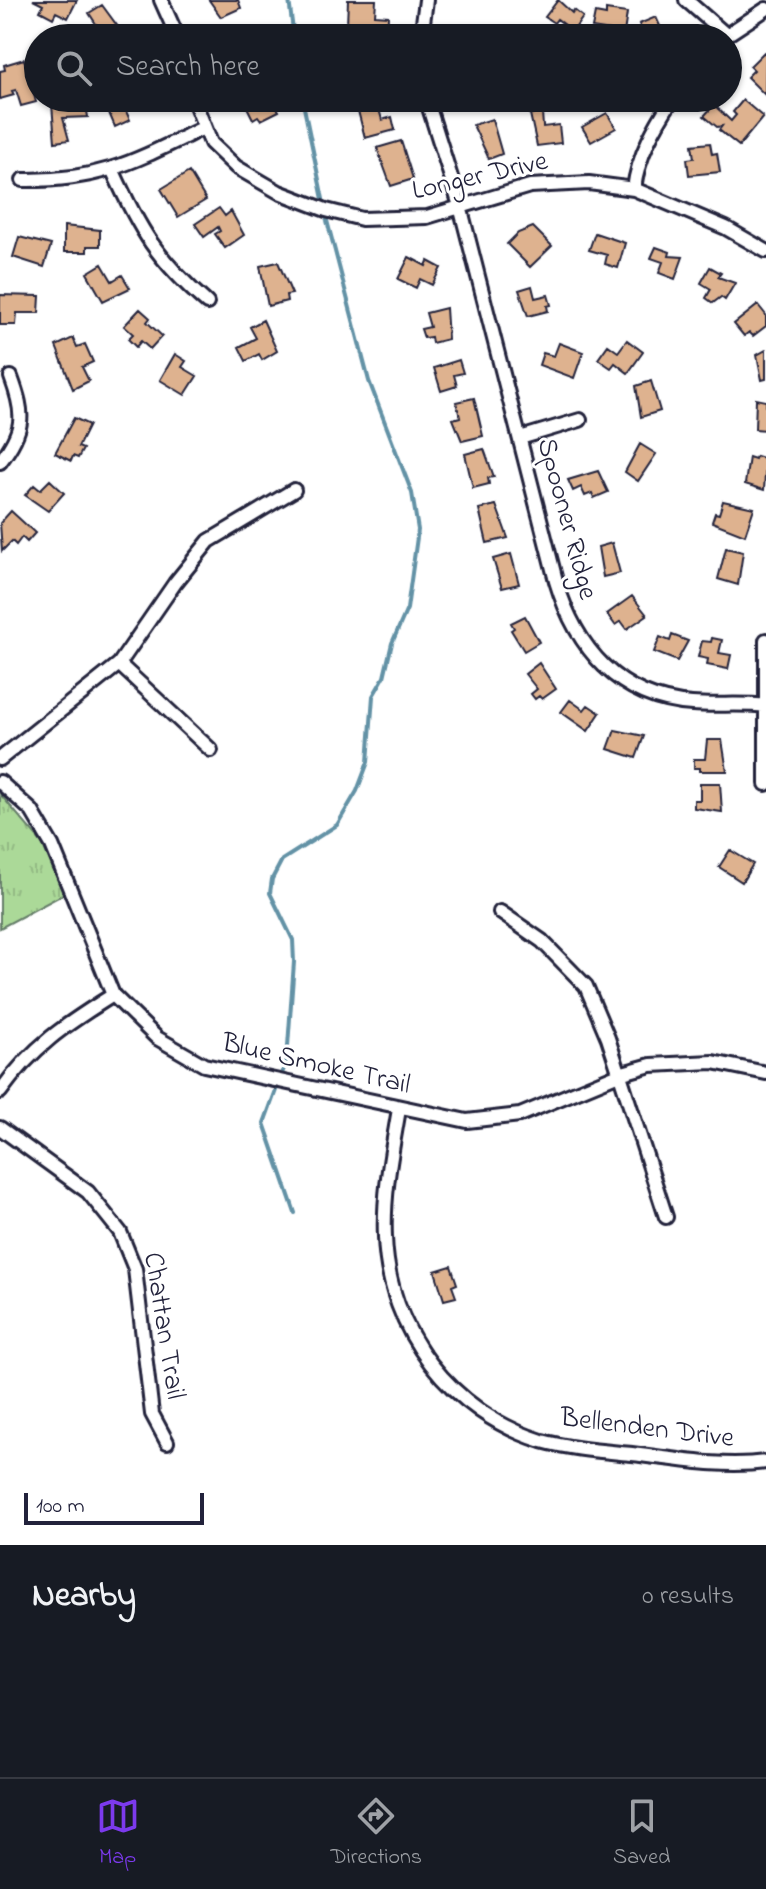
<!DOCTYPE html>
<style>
:root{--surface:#171b24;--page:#242831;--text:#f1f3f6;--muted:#9ea1a6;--line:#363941;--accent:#7c3aed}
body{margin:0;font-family:"Indie Flower",sans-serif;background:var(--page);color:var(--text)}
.scale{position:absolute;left:24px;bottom:20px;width:180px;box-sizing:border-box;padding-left:8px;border:4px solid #22223b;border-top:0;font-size:22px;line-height:28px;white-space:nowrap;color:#22223b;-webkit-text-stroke:6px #fff;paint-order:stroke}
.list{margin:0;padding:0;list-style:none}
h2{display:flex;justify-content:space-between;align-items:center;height:104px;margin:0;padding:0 32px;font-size:34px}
h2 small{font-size:26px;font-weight:400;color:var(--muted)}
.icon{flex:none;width:44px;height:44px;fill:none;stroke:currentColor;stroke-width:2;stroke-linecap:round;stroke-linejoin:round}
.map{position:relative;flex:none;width:766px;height:1545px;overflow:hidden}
.search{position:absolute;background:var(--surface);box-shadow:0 2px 6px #0004;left:24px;right:24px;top:24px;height:88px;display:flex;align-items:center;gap:20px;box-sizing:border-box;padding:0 28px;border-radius:44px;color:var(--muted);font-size:30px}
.sheet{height:232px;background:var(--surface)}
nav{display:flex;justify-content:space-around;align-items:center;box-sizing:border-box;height:112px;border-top:2px solid var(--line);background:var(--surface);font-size:22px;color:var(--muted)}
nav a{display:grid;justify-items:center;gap:4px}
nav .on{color:var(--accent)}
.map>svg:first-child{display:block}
</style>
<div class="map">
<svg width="766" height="1545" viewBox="0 0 766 1545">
<defs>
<pattern id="park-tufts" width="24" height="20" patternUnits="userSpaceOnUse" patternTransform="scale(2)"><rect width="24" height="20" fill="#abd998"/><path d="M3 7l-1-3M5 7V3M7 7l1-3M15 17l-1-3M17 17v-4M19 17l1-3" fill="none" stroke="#93ba84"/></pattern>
</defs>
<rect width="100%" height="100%" fill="#fff"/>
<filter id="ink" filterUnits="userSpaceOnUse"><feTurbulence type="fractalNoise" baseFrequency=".0125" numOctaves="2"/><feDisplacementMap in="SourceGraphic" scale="16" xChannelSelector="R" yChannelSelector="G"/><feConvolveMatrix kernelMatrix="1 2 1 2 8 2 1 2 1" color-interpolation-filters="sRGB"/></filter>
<g filter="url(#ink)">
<path fill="url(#park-tufts)" stroke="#667e6a" stroke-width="2" d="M0,794L42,843L64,894L0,928Z"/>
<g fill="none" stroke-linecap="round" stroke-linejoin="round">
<path stroke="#6392a6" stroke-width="4" d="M289,0L294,38
M302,98L324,204
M295,1213L264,1123L287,1060L294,962L293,940L270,893L272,879L282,860L337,825L357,791L368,762L373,696L384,677L392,643L407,609L418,530L412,493L369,381L325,213"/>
</g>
<path fill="#deb28f" stroke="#22223b" stroke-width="2" d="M33,0H77L68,18L56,12L53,18L40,11L43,5Z
M209,0H238L241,8L221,17Z
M348,0H376L375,15L388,16L387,33H370V28L347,25Z
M558,0L572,13L574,10L583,17L573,31L557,19L554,23L545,17Z
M102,5L121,31L122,38H105L89,13Z
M606,10L627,13L624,33L592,28L595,13L606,15Z
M656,17L664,35L645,38L639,24Z
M480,28L503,30L502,38H479Z
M764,52L766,55L765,95L747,77L754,70L750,66Z
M24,59L36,102L21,106L16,90L12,91L14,95L0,99V71L5,70L4,65Z
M111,98H144L145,101L125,109L130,120L115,127L104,101Z
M249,98H272L279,111L261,120L258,116L253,119L245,103Z
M376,98L382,120L392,117L395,130L365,138L356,103Z
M85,99L88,117L63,118L69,140L55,142L52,104Z
M743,100L763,117L739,146L719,130L722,126L717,127L704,116L714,105L731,121L736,115L733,112Z
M542,112L543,127L559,125L561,143L537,146L530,114Z
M607,113L616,128L591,142L582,127Z
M492,119L502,154L489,159L473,125Z
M401,141L413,179L391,186L377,148Z
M710,143L712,154L717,153L720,172L689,175L687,159L694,158L692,145Z
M189,172L206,200L178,217L161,189Z
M219,208L225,216L231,211L244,235L225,248L215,234L220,231L218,227L204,237L195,224Z
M64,226L100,230V246H87V252H64Z
M533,227L552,246L530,267L507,244L518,233Z
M595,233L625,243L618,268L605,264L607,255L589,250Z
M19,237L51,245L44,267L13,257Z
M656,247L670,252L669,256L683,257L675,279L659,273L663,262L651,258Z
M409,257L426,266L428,261L441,268L432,285L420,279L416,288L398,279Z
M278,262L292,294L286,295L287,301L268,306L260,266Z
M102,264L112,281L122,275L130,288L103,301L87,273Z
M710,267L721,273L718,277L735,283L725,300L721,297L713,303L706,298L711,289L701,283Z
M532,286L535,298L548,295L551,305L547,306L548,311L528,316L519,290Z
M0,295L40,296L39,313H17L16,325H0Z
M758,305L766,315V326L753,336L749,332L744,336L734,324Z
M446,308L448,339L432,343L431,337L424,338L421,329L430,327L426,313Z
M140,309L150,318L147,322L162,336L150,349L141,341L136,347L128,339L133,334L124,326Z
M263,320L277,351L262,360L259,354L246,361L239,347L256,338L250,327Z
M73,338L77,347L85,344L93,362L82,367L89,381L73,389L56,346Z
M627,340L643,352L628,373L615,363L611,368L598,359L608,345L618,352Z
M559,343L583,352L574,378L539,365L543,353L554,356Z
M766,350V379L762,380L757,355Z
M175,354L186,361L182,367L197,376L185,395L160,380Z
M459,360L463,373L454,375L457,386L441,391L434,368Z
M651,381L660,411L641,417L636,386Z
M474,398L483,436L462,441L453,419L460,417L456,402Z
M756,399L766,401V430L755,429Z
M74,418L89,425L78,447L83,449L78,458L73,456L71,461L55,453Z
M640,444L656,454L638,481L625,472Z
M484,449L494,477L488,478L489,484L473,488L465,454Z
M756,456L766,459L764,490L745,484L749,457L755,459Z
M598,471L608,492L594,498L592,493L585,496L581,487L573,491L568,480Z
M50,480L64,493L48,511L25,495L34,485L40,490Z
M723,501L754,508L745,535L712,522L715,513L719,514Z
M496,505L508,538L487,543L479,509Z
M11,511L35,533L27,542L22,537L16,545L12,541L2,551L0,523Z
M612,543L620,573L603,577L598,547Z
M726,548L743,552L738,585L718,579Z
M511,554L519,584L502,588L493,559Z
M632,596L647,615L627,629L621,621L615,625L607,614Z
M525,616L539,642L524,651L511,630L514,628L511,623Z
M672,635L688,641L677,661L654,652L660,637L670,641Z
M712,638L722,640L719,653L731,655L728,669L707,665L708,659L698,657L702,641L711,642Z
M539,663L556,689L542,699L539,696L535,699L531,694L537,689L525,674Z
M570,700L584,710L588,705L600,713L588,731L561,712Z
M615,730L644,736L636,758L608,749Z
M707,740H722L727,771H700V768H694V759H705Z
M700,783H720L722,812L694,808V800H700Z
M730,850L753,864L742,882L719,867Z
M451,1266L457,1284L452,1286L456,1297L444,1300L435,1271Z"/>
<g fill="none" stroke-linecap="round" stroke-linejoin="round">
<defs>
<path id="minor" d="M161,0L178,38
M686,0L725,34
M421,38L426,0
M722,38L766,9
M193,98L211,143L236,167L279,192L326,210L362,219L427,217L530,186L589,183L634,189L726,228L766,251
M426,98L460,206L556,581C576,648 618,699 692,704C716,706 742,703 766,706
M113,171C140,231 157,259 207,303
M23,180C101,181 135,161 203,128
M634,189C638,155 655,126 673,98
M520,438L580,420
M0,462C25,429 25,415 11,377
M766,640V784
M119,664L211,750
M0,759L119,664L175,583L209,541L294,490
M0,782L32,811L52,845L113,995L157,1038L204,1065L467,1121L520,1115L619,1074L651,1065L713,1062L766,1073
M500,912L542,941L586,986L608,1038L666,1217
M0,1092C33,1046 65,1025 113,995
M399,1109C392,1151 383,1194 385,1237C388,1331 452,1413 542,1441C571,1449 602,1451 632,1454C677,1459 721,1468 766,1462
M0,1128L88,1192L120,1232L135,1269L152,1414L167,1442"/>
</defs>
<use href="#minor" stroke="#22223b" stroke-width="18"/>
<use href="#minor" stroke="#fff" stroke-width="12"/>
</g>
</g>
<g text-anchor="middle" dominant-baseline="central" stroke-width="6" stroke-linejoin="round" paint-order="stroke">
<g font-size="28" fill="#22223b" stroke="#fff">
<text transform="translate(480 177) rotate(-13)">Longer Drive</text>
<text transform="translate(566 519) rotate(75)">Spooner Ridge</text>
<text transform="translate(316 1065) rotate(13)">Blue Smoke Trail</text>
<text transform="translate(163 1326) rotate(81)">Chattan Trail</text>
<text transform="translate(647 1429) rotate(7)">Bellenden Drive</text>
</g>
</g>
</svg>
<div class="scale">100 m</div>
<div class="search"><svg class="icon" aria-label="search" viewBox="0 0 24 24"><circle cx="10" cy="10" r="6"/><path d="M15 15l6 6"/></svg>Search here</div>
</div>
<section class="sheet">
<h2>Nearby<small>0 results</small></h2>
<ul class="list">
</ul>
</section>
<nav>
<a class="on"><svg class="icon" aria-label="map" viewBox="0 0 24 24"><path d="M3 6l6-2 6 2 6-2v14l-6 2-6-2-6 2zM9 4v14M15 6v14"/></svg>Map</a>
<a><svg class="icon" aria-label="directions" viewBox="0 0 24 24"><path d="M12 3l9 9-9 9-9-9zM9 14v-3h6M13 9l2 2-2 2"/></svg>Directions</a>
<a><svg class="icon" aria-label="saved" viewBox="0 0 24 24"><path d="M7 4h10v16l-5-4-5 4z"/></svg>Saved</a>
</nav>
